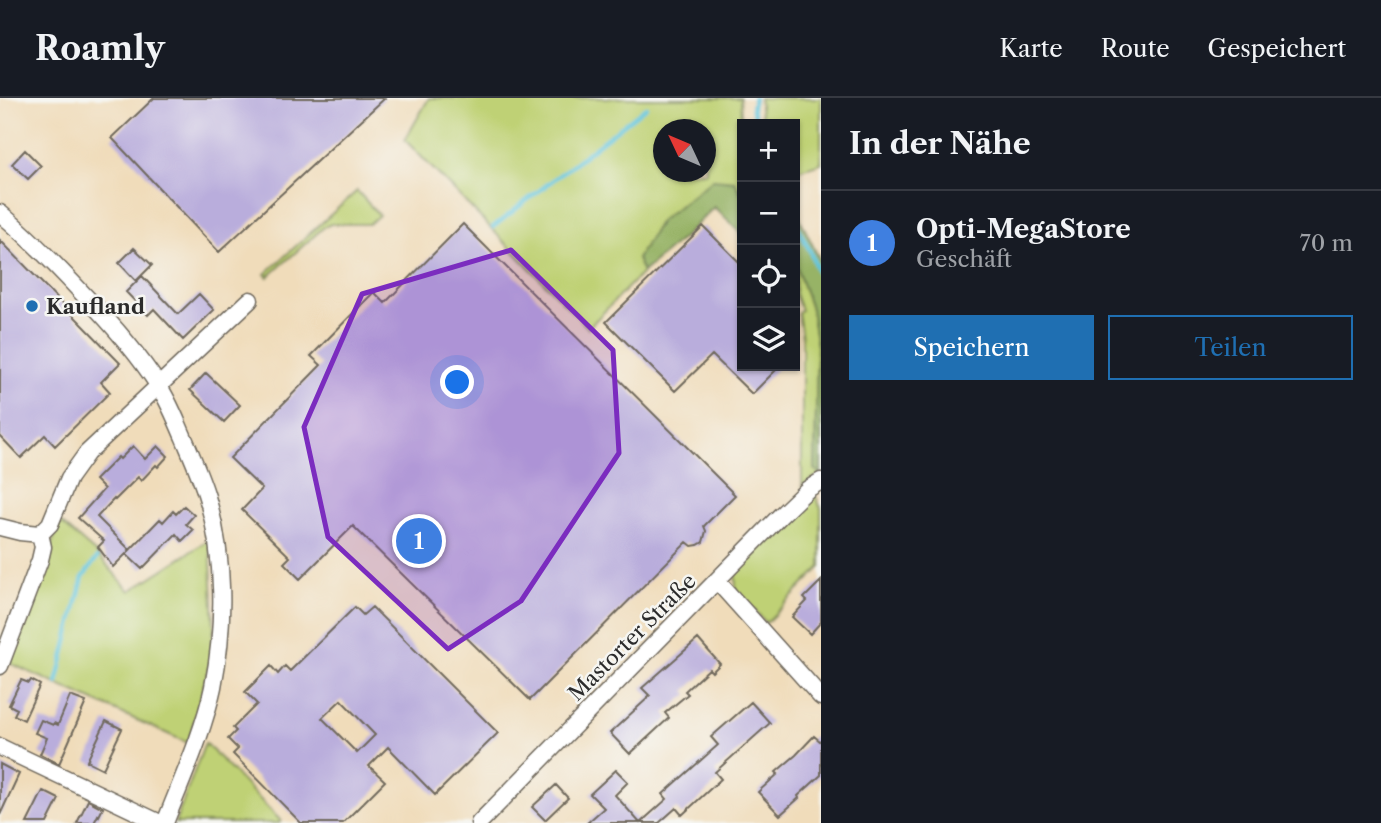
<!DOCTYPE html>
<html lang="de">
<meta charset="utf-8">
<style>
:root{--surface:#171b24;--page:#20242c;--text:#f1f3f6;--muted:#9ea1a6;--line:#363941;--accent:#1f6fb2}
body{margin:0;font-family:"Libre Caslon Text",serif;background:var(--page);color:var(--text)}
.controls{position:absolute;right:21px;top:21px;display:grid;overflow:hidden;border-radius:0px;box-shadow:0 2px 5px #0004}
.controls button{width:63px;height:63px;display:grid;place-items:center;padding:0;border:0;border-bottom:2px solid var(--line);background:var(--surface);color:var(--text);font:35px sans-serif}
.compass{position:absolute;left:653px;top:21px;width:63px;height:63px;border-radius:50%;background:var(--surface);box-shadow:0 2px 5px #0004;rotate:314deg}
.you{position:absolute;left:458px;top:285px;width:24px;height:24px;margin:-18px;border:5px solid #fff;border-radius:50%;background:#1a73e8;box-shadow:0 0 0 10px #1a73e833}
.badge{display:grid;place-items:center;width:46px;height:46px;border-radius:50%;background:var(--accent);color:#fff;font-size:23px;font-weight:700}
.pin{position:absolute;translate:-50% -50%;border:4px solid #fff;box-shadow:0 2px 7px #0006}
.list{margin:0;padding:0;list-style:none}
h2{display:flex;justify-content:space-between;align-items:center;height:91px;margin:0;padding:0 28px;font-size:30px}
h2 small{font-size:23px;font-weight:400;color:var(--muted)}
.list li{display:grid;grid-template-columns:46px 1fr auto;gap:21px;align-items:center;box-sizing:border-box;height:105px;padding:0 28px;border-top:2px solid var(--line)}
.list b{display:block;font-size:26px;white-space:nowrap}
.list p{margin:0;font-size:23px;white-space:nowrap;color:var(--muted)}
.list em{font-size:23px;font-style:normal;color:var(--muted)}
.actions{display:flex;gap:14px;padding:21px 28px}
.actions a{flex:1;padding:16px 0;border:2px solid var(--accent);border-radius:0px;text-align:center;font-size:24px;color:var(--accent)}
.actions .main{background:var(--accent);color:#fff}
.icon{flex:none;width:38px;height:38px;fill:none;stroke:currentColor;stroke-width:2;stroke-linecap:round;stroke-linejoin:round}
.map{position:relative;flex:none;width:821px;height:725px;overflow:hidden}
header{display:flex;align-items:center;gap:42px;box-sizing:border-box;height:98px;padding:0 35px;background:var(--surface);border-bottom:2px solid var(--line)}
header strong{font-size:33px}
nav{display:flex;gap:38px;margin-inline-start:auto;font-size:24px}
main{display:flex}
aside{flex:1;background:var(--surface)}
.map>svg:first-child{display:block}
</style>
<header>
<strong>Roamly</strong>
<nav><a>Karte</a><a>Route</a><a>Gespeichert</a></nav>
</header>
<main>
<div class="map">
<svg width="821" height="725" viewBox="0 0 821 725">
<rect width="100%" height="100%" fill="#f6f6f2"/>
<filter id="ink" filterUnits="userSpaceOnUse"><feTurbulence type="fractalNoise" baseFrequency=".0143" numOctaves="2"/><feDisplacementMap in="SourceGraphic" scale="14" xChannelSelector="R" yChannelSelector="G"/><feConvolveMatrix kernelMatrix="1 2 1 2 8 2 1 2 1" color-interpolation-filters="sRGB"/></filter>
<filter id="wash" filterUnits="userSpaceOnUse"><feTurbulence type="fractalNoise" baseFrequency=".00686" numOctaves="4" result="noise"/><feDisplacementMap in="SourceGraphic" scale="28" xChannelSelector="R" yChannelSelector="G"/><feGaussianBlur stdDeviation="1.57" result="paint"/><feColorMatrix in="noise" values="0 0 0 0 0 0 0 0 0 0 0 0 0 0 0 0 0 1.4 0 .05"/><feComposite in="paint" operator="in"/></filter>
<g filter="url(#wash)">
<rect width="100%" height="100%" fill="#f0dcba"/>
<path fill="#bfd174" stroke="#757e50" stroke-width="2" fill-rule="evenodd" d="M429,0H740L741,18L748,26H742V97L734,83L637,161L643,174L588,230L405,42ZM664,32H706V74H664Z
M759,0H821V65L795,73V26H762Z
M357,93L379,117L369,126H331L324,129L268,179L265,176Z
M795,165L811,211L817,248L815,371L820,376L802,388V240L798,214L801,212L795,196Z
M813,393L821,410V469L766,525L736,492L735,472Z
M60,424L97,456L130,493L210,441L214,530L210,564L188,645L7,564Z
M205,645L281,723L279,725H175Z"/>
<path fill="#97b366" stroke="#616f48" stroke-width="2" d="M713,81L734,83L742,97V139L739,133L714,109L686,137L643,174L637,161L660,123Z
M795,110L821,165V376H820L815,371L817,248L811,211L795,165Z"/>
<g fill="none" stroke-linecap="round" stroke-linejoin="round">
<path stroke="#5ec4db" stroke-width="4.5" d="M754,0L752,9L756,26
M795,124L810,153L821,184
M493,129L646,9
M57,585L83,479L97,460"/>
</g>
<g id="blocks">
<path fill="#b9addc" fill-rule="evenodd" d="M154,0H385L219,154L112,40Z
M25,52L41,68L28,81L12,66Z
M463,126L735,397L704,428L706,433L703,444L698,447L692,448L687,444L530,602L353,428L300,481L284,465L290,459L242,412L262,391L230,360L321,267L311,258L374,194L385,205Z
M703,128L742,167V268H780L752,296L712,257L675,293L606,224Z
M0,142L120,265L101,284L110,294L55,348L45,337L21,360L0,338Z
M134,150L152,167L136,183L119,165Z
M142,178L178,216L199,196L214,212L183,242L154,211L148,217L126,194Z
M206,275L240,307L224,324L190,292Z
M133,348L145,361L158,348L168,358L158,369L156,367L141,383L138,379L115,402L114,401L97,419L130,452L113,469L98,449L104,443L78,420L104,391L95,382L118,359L120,361Z
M184,408L194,417L186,426L193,432L182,443L176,436L142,471L126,456L160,421L163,424L173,413L176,416Z
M821,483V524L810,536L792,519L807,503L804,500Z
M355,509L363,517L372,509L498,635L435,697L388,649L369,668L385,683L343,725H301L233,656L238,651L228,641L236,633L233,630L257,606L245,594L271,568L278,576L285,568L290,573ZM341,602L375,637L357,655L322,620Z
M698,541L720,566L712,574L709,571L685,593L688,596L665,615L669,620L630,656L610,635L650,598L642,590Z
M21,582L29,585L31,582L40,587L24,622L14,617L17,611L9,607Z
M70,598L86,604L59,666L40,656L47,640L35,635L41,622L53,627L54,625L58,627Z
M751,604L770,625L715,674L721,681L682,717L676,710L659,725H587L604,710L590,696L616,672L628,684L615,697L640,725L667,701L663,696L718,647L711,639Z
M106,623L122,631L103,671L87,663Z
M814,638L821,644V677L798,698L799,700L780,717L758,694L778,676L776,674L796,657Z
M0,666L19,676L0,717Z
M556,687L568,700L545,722L532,709Z
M43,693L59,701L47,725H27Z
M88,702L103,710L99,718L98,717L94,725H77Z"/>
</g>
</g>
<g filter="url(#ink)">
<use href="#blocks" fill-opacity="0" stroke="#70695d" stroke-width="2"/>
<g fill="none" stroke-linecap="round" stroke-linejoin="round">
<defs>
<path id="minor" d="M0,115C30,140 57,168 84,197C111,225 137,254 158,287C169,303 176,322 184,340C192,359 201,379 207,399C225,460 225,527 213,589C203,636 182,681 165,725
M0,429L20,434L40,436
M40,436L50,426L69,380L87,355L250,202
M717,483L821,599
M0,568L40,462L43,449L40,436
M0,649L160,725
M479,725L781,417L808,391L821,383"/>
</defs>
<use href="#minor" stroke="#70695d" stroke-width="19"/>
<use href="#minor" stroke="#fff" stroke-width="16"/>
</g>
</g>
<path fill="#7b2cbf" fill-opacity="0.2" stroke="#7b2cbf" stroke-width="5" stroke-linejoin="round" d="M511,152L613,252L619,355L521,503L448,551L328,439L304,329L362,196Z"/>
<circle fill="#1f6fb2" stroke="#f6f6f2" stroke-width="2.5" cx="32" cy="208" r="7"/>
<g text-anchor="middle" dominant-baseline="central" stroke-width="5" stroke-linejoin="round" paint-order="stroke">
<g font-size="21" font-weight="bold" fill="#2b2b2b" stroke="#f6f6f2" text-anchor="start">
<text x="46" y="208">Kaufland</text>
</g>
<g font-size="21" fill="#2b2b2b" stroke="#f6f6f2">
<text transform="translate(632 539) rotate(-45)">Mastorter Straße</text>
</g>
</g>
</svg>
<div class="controls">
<button>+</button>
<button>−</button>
<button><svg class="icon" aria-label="locate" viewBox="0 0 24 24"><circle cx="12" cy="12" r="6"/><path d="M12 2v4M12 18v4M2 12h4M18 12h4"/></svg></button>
<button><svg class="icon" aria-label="layers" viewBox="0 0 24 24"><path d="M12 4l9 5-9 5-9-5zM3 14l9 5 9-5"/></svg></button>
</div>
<svg class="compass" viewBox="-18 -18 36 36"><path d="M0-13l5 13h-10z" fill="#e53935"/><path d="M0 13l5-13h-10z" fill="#9ea1a6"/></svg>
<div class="you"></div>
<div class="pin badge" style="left:419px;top:443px;background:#3f7fe0">1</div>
</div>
<aside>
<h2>In der Nähe<small></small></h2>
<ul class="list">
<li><span class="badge" style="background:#3f7fe0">1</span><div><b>Opti-MegaStore</b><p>Geschäft</p></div><em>70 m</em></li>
</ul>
<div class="actions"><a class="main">Speichern</a><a>Teilen</a></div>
</aside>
</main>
